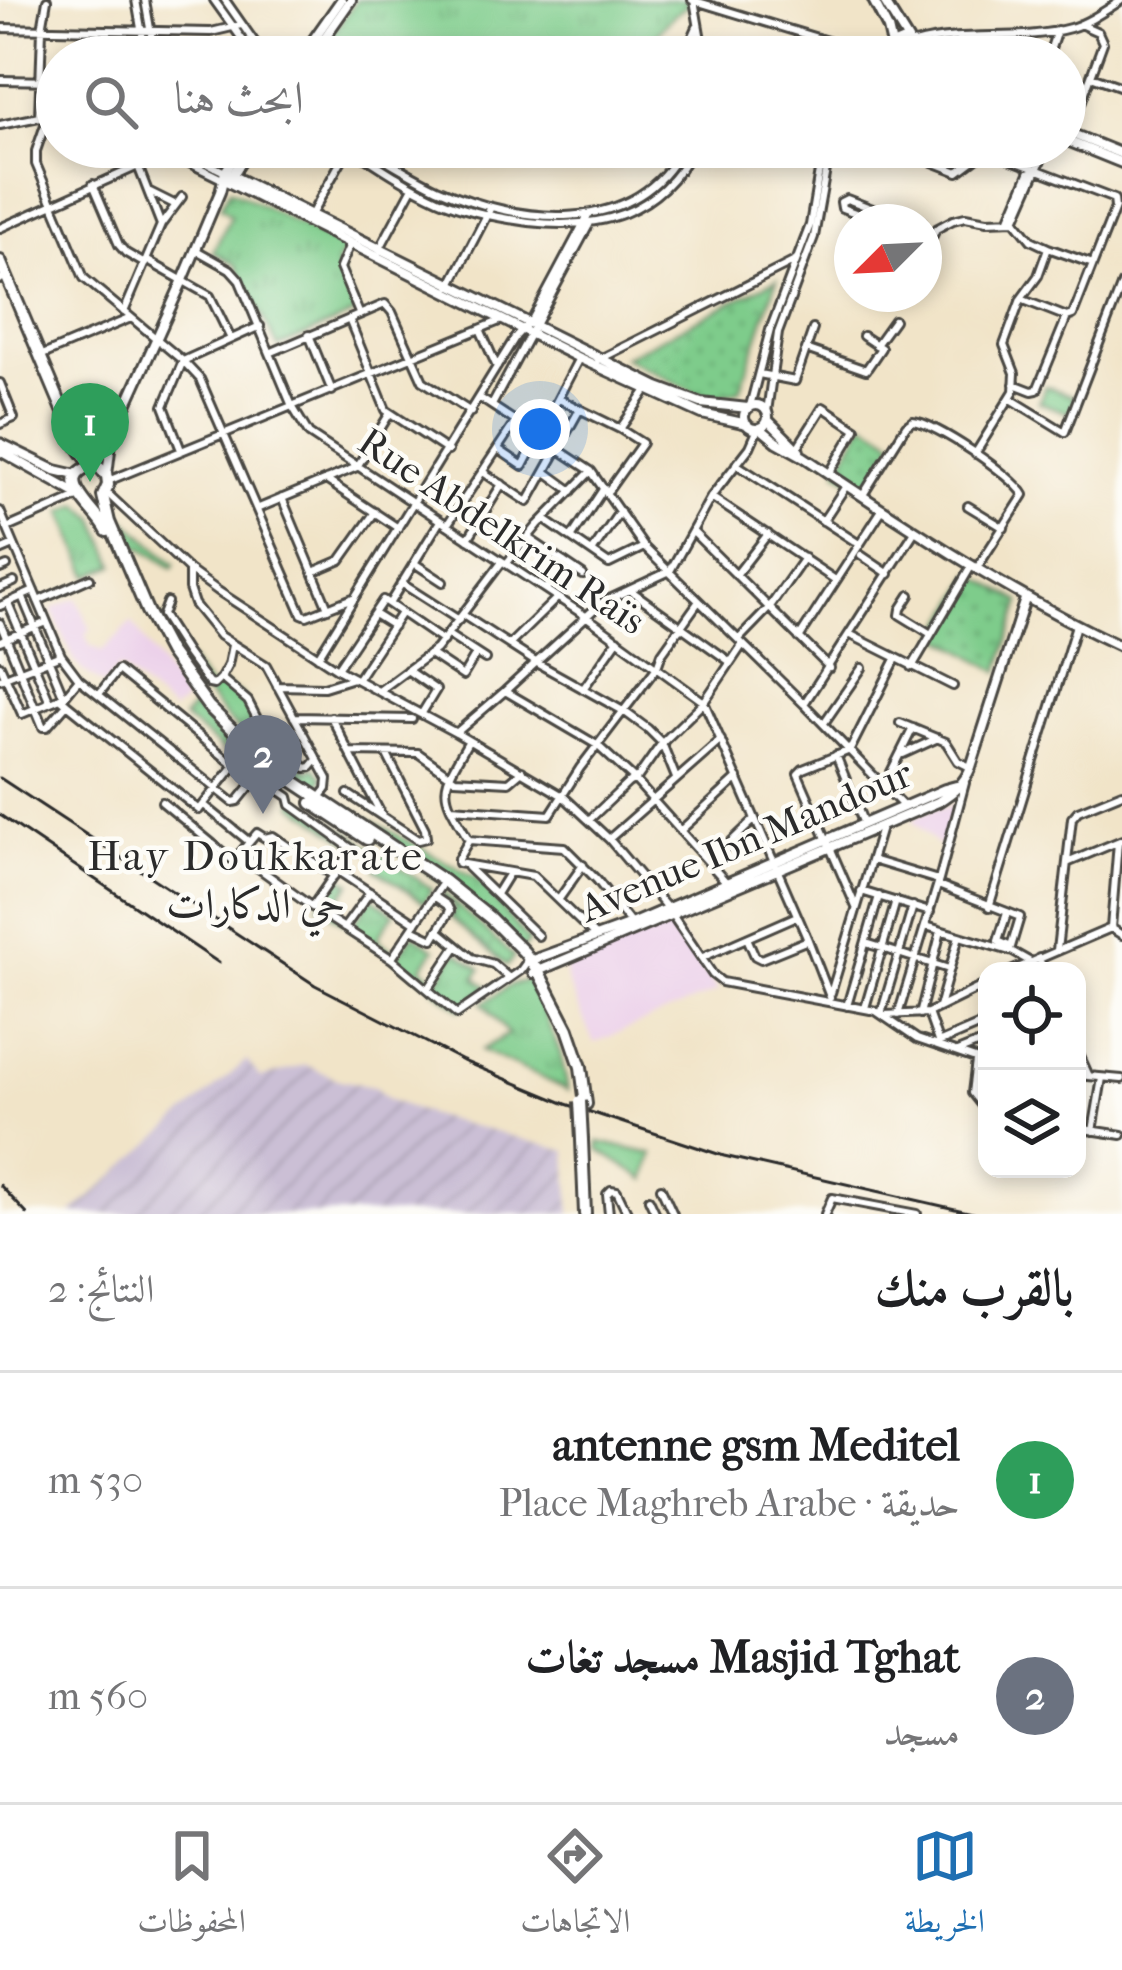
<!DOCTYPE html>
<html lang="ar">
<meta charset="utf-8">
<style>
:root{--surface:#fff;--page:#f2f2f2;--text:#202124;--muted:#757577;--line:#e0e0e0;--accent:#1f6fb2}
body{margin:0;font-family:"IM FELL French Canon",Amiri,serif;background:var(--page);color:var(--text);direction:rtl}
.controls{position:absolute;right:36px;bottom:36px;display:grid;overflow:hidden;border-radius:24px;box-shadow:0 6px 18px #0003}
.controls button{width:108px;height:108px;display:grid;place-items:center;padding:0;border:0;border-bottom:3px solid var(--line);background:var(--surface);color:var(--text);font:60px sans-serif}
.compass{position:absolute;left:834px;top:204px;width:108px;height:108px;border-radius:50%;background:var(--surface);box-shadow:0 6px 18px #0003;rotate:246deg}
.you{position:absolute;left:540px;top:429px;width:42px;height:42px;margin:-30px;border:9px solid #fff;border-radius:50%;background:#1a73e8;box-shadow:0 0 0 18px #1a73e833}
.badge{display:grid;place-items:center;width:78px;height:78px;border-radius:50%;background:var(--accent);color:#fff;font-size:39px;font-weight:700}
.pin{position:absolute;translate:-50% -99px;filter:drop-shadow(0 3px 6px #0008)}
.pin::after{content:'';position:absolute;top:63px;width:42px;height:36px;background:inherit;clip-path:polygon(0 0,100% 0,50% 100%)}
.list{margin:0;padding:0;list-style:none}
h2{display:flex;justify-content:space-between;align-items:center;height:156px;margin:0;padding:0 48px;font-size:51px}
h2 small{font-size:39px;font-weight:400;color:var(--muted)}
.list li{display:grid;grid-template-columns:78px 1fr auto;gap:36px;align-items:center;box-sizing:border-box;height:216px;padding:0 48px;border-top:3px solid var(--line)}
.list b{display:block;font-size:45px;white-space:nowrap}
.list p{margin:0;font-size:39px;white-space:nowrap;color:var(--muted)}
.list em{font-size:39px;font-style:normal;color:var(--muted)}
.icon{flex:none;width:66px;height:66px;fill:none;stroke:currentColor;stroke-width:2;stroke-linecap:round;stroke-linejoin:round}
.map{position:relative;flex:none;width:1122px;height:1214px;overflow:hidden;direction:ltr}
.search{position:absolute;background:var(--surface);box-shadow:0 6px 18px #0003;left:36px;right:36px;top:36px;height:132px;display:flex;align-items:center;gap:30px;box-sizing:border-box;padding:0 42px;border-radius:66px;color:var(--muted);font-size:45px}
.sheet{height:588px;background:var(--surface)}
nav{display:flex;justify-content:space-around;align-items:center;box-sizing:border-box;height:168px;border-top:3px solid var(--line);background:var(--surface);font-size:33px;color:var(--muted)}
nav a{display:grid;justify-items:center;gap:6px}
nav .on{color:var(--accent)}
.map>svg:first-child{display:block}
</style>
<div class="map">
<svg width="1122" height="1214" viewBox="0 0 1122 1214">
<defs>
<pattern id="industrial-furrows" width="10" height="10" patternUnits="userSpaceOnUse" patternTransform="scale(3)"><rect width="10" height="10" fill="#cbbfd5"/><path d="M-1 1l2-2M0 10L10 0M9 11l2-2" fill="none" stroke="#aea4b7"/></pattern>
<pattern id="grass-tufts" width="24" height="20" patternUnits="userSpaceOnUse" patternTransform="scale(3)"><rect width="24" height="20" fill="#7ecc8b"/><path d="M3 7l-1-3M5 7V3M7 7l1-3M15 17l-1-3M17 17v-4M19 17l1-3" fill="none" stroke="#6daf78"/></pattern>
<pattern id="garden-dots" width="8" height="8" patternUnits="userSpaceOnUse" patternTransform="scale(3)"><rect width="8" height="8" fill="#7ecc8b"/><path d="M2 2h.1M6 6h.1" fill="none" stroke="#6daf78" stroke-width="1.8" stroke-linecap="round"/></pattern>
</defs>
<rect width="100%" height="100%" fill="#fdfcf7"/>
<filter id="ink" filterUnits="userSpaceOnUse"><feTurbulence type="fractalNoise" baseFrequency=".00833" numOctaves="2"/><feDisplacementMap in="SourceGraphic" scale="24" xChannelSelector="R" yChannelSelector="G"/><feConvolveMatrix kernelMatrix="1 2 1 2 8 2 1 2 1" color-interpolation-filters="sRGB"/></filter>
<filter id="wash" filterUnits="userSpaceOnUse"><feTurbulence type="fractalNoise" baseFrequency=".004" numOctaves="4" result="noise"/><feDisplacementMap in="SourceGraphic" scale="48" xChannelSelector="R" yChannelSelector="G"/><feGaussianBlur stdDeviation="2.7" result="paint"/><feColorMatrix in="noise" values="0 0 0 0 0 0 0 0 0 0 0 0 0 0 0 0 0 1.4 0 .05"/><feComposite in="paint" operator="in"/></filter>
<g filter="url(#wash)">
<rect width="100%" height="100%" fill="#f1e4c8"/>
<path fill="#ecd1ea" d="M77,598L91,630L85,633L91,648L93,646L101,652L132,622L185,701L178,708L176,707L173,712L119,667L104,686L84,671L74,660L52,609Z
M951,804L955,806L945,842L938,846L912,820L933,809L950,807Z
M670,923L718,991L594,1043L566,980L565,968Z"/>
<path fill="url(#industrial-furrows)" d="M247,1060L260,1078L306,1065L340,1080L374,1086L388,1099L430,1115L567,1151L571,1214H71Z"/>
<path fill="url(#grass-tufts)" stroke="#547c5b" stroke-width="3" d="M356,0H685L692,2C669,18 655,29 648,57H339L326,44Z
M475,147H611L615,157L596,166C585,150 571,151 559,164L531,161Z
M230,189L345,249L336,264L357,313L278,347L236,265L213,252L231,216L220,207Z
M79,504L96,519L115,565L89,576L63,512Z
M115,516H121L175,564L173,568L121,534L116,528Z
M161,617L195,670L212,689L222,684L242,696L263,737L309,771L315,767L323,778L316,790C296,775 275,761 255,745C215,712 182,664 158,618Z
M193,707L217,734L254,768L251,773L183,718Z
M297,797L432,889L424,902L376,869L381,860L359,845L357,847L293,804Z
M331,798L477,879L529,942L521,950L492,918L328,803Z
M339,875L351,883L333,908L347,918L344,923L318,905Z
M444,893L514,957L507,966L450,917L455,908L442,897Z
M372,897L394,913L377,939L393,950L389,955L351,928Z
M413,934L435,949L422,968L434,977L430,983L396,959Z
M457,952L481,969L475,978L488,987L460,1009L433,988Z
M530,979L560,1053L568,1090L482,1050L508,1034L483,1003L511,985Z
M599,1142L653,1154L646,1180L599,1150Z"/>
<path fill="url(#garden-dots)" stroke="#547c5b" stroke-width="3" d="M777,279L740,390L714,398L696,393L624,357Z
M865,422L895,441L870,482L859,485L837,471Z
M973,574L1021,602L999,672L938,635Z"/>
<path fill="#7ecc8b" stroke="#547c5b" stroke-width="3" d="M1045,386L1075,397L1069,413L1039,402Z"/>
</g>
<g filter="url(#ink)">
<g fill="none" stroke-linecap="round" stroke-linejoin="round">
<defs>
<path id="street" d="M136,0L146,57
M145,0L155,57
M214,0L255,57
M225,0L265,57
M692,0L880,57
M694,0L704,57
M0,28L211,32L241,25
M915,44C965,30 1020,42 1070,28C1088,23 1106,10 1122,0
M696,57L693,36L697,27
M991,57V37
M1048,57L1057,30
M1091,76L1122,87
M0,80L57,81
M39,117L42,29L47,0
M47,119L36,151V164L84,278L183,361L200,379L302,614L307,616L355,597
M0,125L39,117L57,122
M1070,133L1103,43L1098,32L1080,24
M157,147L222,179
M174,147L225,172
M350,147C379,166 407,185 438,199C467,212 498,218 529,222C600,230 659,215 694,147
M364,147C388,161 412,176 437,188C518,224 635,239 683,147
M894,147L958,172L982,154L991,152L1114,199L1115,208L1073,315L1067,317L1021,299
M93,184L119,245L126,253L145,264
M148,191L176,205
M869,209L858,214L842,208L841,202L847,199L891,216H907L922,222
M311,215L349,147
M1010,218L1040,147
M1015,220L1047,147
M161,225L182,197
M0,228L167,153L169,147
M350,244L340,268L359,313
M1048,248L1093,264
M196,250L230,269L239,279L292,406L309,434L587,617L704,702L808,940L830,997
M379,250L413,187
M924,255L936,229L953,220L965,217L987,221L1015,220
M148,261L210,296L231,339
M0,280L1,279
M450,286L491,207
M124,312L161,225L138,166
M349,319L386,410L448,451
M480,329L497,367
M309,335L332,391
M876,345L894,320
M806,349L866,370L881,348L863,336
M272,352L385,304L392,312L423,381L471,412
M40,356L131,318
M598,360L795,261
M759,374L795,381L813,329
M0,383L14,418L0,424
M1014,384L1032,391L1037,390L1067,317
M480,398L591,471L644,547L804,704L904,807
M559,399L620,429L642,443L608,491
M1011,399L1065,432L1122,284
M492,405L590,223
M750,406L770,330L810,225L823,147
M767,412L778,333L814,237L830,147
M620,429L647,390
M797,448L823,407L856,429L829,474
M498,449L523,466L579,358
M181,450L164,406L183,361L260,326
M975,454L1014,391L1015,373L1004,345L1021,299L1038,276L1048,248L1031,240L1015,220
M736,464L859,544
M483,472L528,502L580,409
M546,472L572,491
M326,480L398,528
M108,481L502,320
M106,492L189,570L218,591L337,669L456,733L563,796L609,839L668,909L713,975L722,982L876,1011L917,1039L987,1063
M863,495L906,426L913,421C934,422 1014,476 1024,495L977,568
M711,497L834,579
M282,498L328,608
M968,506L1004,528
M259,508L357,467L390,413
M0,511L61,655L79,679L233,802L238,801L263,770
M545,520L609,564L644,547
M823,521L846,486
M447,525L516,421
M7,528L80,496
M693,532L830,668
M528,538L583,575
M571,538L604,488
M468,539L502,484
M0,551L14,545
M592,552L620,511
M861,555L889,574
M414,563L443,582
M506,564L538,525L591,471
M0,569L7,566
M189,570V589L194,604L220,636L266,665L328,779L327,789L319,799
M313,572L341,560L375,512
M736,575L768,534
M401,583L459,620
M0,588L14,582
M546,589L564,562
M630,590L729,661
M910,595L901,609L900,615L931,634
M22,596L64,697
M38,601L90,578
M167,602L162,615L187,654L209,684L214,685L221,678
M8,603L50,702
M389,604L440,521
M0,606L34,591
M374,614L393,626
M463,615L537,663L625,712L648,729L662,743L676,778
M0,623L43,727H47L67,704L60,698
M448,635L485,659
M851,635L953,686
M799,638L882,510
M739,639L769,608L804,558
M0,641L47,622
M232,645L228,665L221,678L248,701L266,736L306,768L311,767L316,761
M509,645L557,598
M430,654L463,676L476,654
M318,657L516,336L533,318L588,215
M0,665L22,714L65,696L79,679
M912,667L972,565
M337,669L383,600L443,641
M407,670L436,690L422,713
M0,679L61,655
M357,680L401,613
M277,686L324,687L353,678
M583,689L618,639
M379,691L436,649L502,562
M505,691L597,745L634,779L727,883
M99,694L118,670L254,781
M67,704L199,810L235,765
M804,704L915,531
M294,717L412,719
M331,717L382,816
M824,723L862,668
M900,723L946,742L958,761L970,767
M456,733L505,691L601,603L670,571L711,497L750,447L758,429
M468,742C438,793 440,790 469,840
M350,752L418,753L455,779L509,782L522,771
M903,754L938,738
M836,755L864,824
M258,776L289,797L291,805L352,849L312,907
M885,784L913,728
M348,794L418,840L426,838L425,829L386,753
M162,802L231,859L236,858L257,833L265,838L273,836L289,847
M204,805L247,840
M451,808L550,815L580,768L657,667L662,653L699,601
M589,820L628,783L638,777L662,743L704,702L743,644
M680,831L738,778
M609,839L721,740
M469,840L564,847L597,880L631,924
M469,840L458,859V863L533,876L595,936
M239,854L312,907L392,959L457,1014L521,970L526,963
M311,860L334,876
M872,860L938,880
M710,862L755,819
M1067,863L1122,840
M467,867L538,936
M338,871L416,923
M938,885L1020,917L1011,947L998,941L1007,913
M861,891L930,912
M496,894L509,873
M559,899L583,865
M856,907L798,774L803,769L850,750L896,659
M989,907L1076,625
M926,926L1013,952L1029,961
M344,928L370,892
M1111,928L1118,842
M1111,928L1122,935
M412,929L433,939L450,911L447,905L435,897
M438,930L472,958L493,964L508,977
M747,938L755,956L761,959L808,940
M866,943L949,969
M1057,950L1072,818L1078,811L1122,793
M703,957L797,916
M392,958L440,887
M1039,958L1044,971
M1011,971L1111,928
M429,988L457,946
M831,993L881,828
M847,1006L879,896
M939,1007L959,936
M865,1008L896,901
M928,1013L939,1044
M881,1014L913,906
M920,1014L941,931
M884,1015L928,1013L987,984
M898,1015L939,880L965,783
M938,1043L987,1022
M1077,1050L1088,1074
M957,1052L987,1040
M976,1061L972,1093L987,1112
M1077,1075L1122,1079
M1077,1101L1081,1075
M984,1109L987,1092
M1077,1128L1122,1135
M1093,1131L1102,1078
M661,1188L673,1214
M611,1190L617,1191L628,1214
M649,1199L656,1214
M609,1214L607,1194L611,1190
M825,1214L832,1198L917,1214"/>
<path id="secondary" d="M873,0L888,29L892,46
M883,0L908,40
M301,57L341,0
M311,57L351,0
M887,57L892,46L904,41L917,46L921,57
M1065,131L1122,154
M1065,140L1122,163
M225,172L658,387L701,403L748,408
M232,176L251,147
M222,179L579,358L702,414L747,424
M744 417a12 12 0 1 1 24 0a12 12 0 1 1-24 0Z
M768,420L799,451
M760,428L777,442L804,457C907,526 1009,594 1122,647
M0,443L55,470L77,475
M0,451L77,494
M94,466L112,437L183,280L220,192L225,172L241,147
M107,475L111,442
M527,962L631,924L945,789L956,786
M533,973L938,802C954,792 964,784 971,767L1025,599"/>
<path id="primary" d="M0,261L79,448L92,466L100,468L107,477L108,485L103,496L109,522L147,611L169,652L208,706L266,763L444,881L490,918L524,952L538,971L568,1029L581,1067L586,1104
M92,466C51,479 97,510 107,531
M236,746L282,783
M312,803L367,839
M582,1140L585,1214"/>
</defs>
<use href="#street" stroke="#494743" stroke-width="12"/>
<use href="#secondary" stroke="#494743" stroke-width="14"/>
<use href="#primary" stroke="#494743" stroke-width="16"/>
<use href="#street" stroke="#fff" stroke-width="6"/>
<use href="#secondary" stroke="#fff" stroke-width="8"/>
<use href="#primary" stroke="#fff" stroke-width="10"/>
<path stroke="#2b2b2b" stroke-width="3" d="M0,778L315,985L463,1061L566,1104L724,1156L977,1214
M0,815L219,963
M0,1185L27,1214"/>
<defs>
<path id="primary-bridge" d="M580,1101L582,1140"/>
</defs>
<use href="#primary-bridge" stroke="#494743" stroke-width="16" stroke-linecap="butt"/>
<use href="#primary-bridge" stroke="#fff" stroke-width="10"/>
</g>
</g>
<g text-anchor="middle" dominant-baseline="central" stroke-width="9" stroke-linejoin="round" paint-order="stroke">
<g font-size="39" fill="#2b2b2b" stroke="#fdfcf7">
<text transform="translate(502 531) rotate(34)">Rue Abdelkrim Raïs</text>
<text transform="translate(746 841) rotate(-23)">Avenue Ibn Mandour</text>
</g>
<g font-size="42" letter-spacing="3" fill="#2b2b2b" stroke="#fdfcf7">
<text x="256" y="856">Hay Doukkarate<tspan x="256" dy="48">حي الدكارات</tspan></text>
</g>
</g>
</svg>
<div class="controls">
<button><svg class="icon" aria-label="locate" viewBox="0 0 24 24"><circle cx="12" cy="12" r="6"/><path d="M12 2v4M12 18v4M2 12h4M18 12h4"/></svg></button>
<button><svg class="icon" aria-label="layers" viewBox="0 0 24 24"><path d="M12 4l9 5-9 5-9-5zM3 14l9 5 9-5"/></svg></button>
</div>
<svg class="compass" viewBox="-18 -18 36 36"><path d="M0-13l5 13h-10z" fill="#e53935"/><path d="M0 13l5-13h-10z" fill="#757577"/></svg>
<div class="you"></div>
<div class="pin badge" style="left:90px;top:482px;background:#2e9e5b">1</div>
<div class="pin badge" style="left:263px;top:814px;background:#6b7280">2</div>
<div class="search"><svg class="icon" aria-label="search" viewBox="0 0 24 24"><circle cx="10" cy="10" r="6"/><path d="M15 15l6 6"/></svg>ابحث هنا</div>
</div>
<section class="sheet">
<h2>بالقرب منك<small>النتائج: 2</small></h2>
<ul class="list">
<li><span class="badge" style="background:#2e9e5b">1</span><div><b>antenne gsm Meditel</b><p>حديقة · Place Maghreb Arabe</p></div><em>530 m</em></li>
<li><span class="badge" style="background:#6b7280">2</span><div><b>Masjid Tghat مسجد تغات</b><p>مسجد</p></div><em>560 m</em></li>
</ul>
</section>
<nav>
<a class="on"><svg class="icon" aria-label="map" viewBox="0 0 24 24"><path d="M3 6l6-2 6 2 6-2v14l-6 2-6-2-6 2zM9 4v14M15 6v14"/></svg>الخريطة</a>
<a><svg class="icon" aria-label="directions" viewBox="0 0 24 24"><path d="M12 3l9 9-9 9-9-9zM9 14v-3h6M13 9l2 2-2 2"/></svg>الاتجاهات</a>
<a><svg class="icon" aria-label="saved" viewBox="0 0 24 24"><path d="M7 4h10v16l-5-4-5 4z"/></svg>المحفوظات</a>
</nav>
